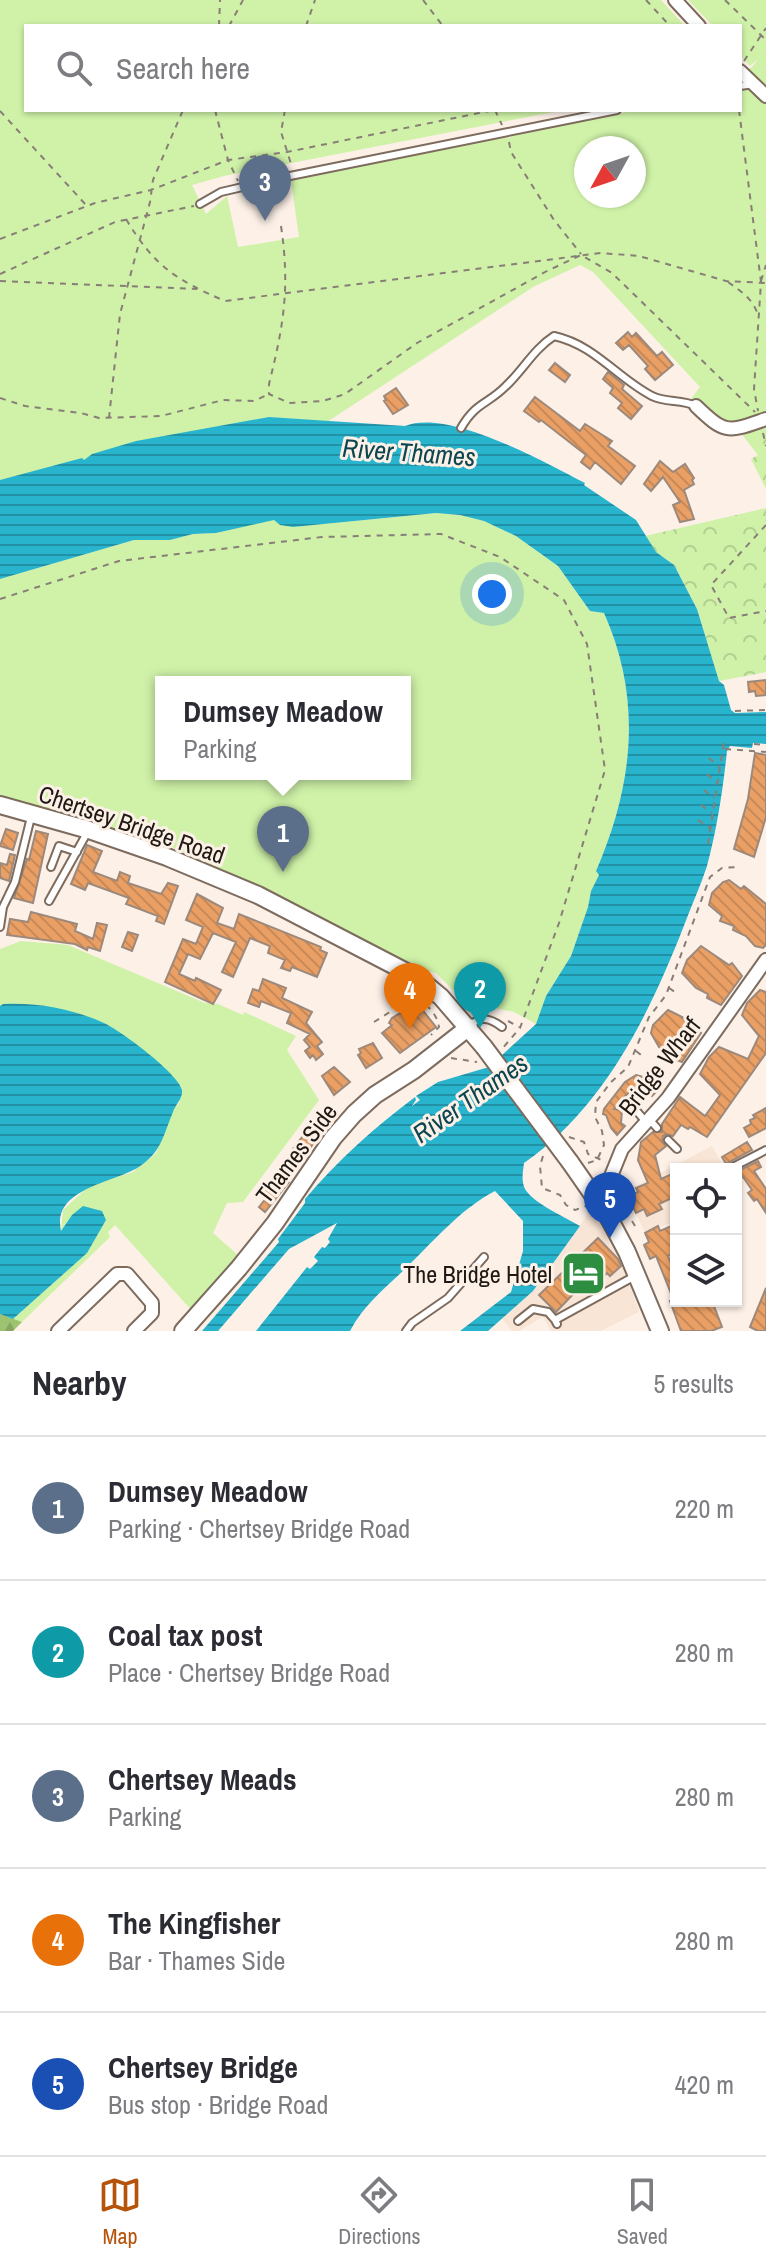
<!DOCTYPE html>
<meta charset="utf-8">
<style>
:root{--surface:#fff;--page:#f2f2f3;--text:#2b2b33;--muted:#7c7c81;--line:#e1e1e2;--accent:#b45309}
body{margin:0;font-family:"Archivo Narrow",sans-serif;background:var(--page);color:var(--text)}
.controls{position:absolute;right:24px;bottom:24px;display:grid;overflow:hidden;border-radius:0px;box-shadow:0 2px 6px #0004}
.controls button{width:72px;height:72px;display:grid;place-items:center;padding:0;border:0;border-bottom:2px solid var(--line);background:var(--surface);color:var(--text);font:40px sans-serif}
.compass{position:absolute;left:574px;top:136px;width:72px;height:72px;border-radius:50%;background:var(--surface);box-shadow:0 2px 6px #0004;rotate:230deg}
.you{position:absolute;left:492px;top:594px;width:28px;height:28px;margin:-20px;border:6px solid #fff;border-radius:50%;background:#1a73e8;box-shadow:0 0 0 12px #1a73e833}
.badge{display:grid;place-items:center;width:52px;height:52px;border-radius:50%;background:var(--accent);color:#fff;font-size:26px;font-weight:700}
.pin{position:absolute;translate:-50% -66px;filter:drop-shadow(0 2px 4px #0008)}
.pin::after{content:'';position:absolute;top:42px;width:28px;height:24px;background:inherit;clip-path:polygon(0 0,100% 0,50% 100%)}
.popup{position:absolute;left:155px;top:676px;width:256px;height:104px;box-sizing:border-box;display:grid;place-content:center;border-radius:0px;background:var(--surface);filter:drop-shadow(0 2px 6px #0005);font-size:26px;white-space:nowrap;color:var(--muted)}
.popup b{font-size:30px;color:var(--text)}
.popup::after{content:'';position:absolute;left:50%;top:100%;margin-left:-16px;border:16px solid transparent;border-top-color:var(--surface)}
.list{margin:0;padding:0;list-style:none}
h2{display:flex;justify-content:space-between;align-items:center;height:104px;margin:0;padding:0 32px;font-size:34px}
h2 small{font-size:26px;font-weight:400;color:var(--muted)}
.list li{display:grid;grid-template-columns:52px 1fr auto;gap:24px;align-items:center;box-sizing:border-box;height:144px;padding:0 32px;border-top:2px solid var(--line)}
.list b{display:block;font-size:30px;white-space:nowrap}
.list p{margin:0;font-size:26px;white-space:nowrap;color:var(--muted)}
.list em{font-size:26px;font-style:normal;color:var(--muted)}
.icon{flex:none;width:44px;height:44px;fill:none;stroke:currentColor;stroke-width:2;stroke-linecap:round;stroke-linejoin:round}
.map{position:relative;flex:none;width:766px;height:1331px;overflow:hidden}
.search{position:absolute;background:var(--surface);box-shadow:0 2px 6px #0004;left:24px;right:24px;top:24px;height:88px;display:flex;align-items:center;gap:20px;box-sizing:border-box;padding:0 28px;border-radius:0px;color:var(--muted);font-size:30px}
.sheet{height:824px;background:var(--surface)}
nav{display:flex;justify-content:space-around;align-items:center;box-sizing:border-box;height:112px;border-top:2px solid var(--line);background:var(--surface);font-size:22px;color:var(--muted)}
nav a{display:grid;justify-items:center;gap:4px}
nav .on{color:var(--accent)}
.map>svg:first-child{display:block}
</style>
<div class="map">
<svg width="766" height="1331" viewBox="0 0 766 1331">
<defs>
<pattern id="forest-firs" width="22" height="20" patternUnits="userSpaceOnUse" patternTransform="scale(2)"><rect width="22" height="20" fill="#9dc270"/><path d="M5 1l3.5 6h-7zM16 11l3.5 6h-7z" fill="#87a660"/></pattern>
<pattern id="park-crowns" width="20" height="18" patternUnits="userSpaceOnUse" patternTransform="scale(2)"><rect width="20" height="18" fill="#cff2a8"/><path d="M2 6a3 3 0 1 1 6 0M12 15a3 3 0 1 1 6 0" fill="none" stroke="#b1cf90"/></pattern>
<pattern id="water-rules" width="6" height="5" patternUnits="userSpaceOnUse" patternTransform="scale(2)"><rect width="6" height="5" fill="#29b4cd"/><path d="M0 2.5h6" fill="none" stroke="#2391a5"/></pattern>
<pattern id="building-back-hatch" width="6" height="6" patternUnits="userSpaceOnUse" patternTransform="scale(2)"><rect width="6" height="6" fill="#eaa065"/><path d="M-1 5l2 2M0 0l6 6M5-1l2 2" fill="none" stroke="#c88957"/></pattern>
</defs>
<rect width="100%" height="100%" fill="#fcf0e7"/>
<path fill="#f8e5d5" d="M712,1146L725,1169H676V1221L645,1233L626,1191Z
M590,1211L623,1264L639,1312L601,1331H551L543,1317L519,1331H512L502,1319L533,1291Z"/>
<path fill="#cff2a8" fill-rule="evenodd" d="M0,0H661L685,26H26V110H564L224,176L192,185L206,214L227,196L238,247L299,237L291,181L499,137L509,138L515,134L637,110H740V73L752,67L758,59L750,66L740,55V26H713L688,0H766V413L732,426L691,399L700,387L593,272L580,265L533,287L327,422L269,417L0,482ZM586,148H634V196H586Z
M436,513L460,515L484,521L516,536L558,566L590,611L604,613C643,700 633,785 596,871L599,875L591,891L588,907L571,956L546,996L536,1024L514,1012L495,1008L480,1011L471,1008L436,973L413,967L255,884L169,846L0,796V579L134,540H170L193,534L216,533L274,519L293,527ZM161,682H405V774H161Z
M21,941L68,945L205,1003L218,1004L243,1015L244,1012L296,1036L287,1050L319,1100L243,1202L227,1203L213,1233L238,1255L194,1313L115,1225L108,1232L110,1237L22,1322L13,1319L87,1252L106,1220L72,1215L61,1231L63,1210L89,1186L133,1172L156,1153L173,1109L180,1102L69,1011L24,1004L0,1006V949Z"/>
<path fill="url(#forest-firs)" d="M0,1314L22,1322L13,1331H0Z"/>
<path fill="url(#park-crowns)" d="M766,423V489L751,459L758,455L740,432Z
M766,508V672L719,681L697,609L674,565L656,552L645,536Z"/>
<path fill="url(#water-rules)" d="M269,417L405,426C448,408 547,463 585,483L584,485L636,520L656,552L674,565L697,609L719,681L724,685L731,710L735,713L766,712V744L753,743L752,748L730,746L727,751C723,789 717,829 707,866C701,885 692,904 685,923C650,1013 605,1107 524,1163C523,1171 521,1181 525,1189C533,1203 565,1217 580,1226L533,1291L488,1331H460L511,1292L523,1251V1221L495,1191C460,1209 432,1243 404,1270C384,1289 363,1306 350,1331H256L307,1267L310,1269L318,1261L314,1257L322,1247L325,1248L330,1242L328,1239L337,1223L289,1249L218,1331H202L279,1242L278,1239L305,1203V1199C338,1160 374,1128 415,1097L416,1100L412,1106L420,1100L416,1096L438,1082L489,1067L536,1024L546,996L571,956L588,907L591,891L599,875L596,871C633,786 643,700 604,613L590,611L558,566L516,536L484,521L460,515L436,513L293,527L280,525L274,520L216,533L193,534L170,540H134L0,579V480L82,458L84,460L92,454L136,441Z
M3,1004C38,1002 73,1009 104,1023C120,1030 179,1074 182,1090C183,1099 175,1105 173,1112C164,1133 162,1150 143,1164C120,1183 51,1186 61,1231L72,1215L83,1206L102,1211L106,1220L87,1253L13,1319L0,1314V1006Z"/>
<path fill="url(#building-back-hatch)" stroke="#9c897c" stroke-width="2" d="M628,332L632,337L636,333L657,356L662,352L673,365L655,380L645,369L648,366L629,345L623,350L616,343Z
M555,363L570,375L565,382L549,370Z
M608,372L624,385L622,389L642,406L631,419L618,408L622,403L610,393L613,388L603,379Z
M396,388L408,405L393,414L384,401L386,400L384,396Z
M535,397L580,431L585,424L612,441L608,446L635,466L621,484L595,462L590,469L581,462L586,455L541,420L539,422L524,411Z
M660,461L673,472L685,464L694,478L692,480L694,484L684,490L694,519L680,522L673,505L680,502L663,477L651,491L644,484Z
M766,680V695L756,696L755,691L749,692L748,682Z
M755,753L766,755V817L754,857L734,849L748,799Z
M6,829L18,833L13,850L0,846Z
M36,831L48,834L33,903L14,898L27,859L29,860Z
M87,845L102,851L93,872L117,881L120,872L130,876L128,883L161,894L168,883L178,886L164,924L156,921L158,916L126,904L129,898L88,883L85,890L71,884Z
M10,854L15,855L9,881L0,878V863L7,865Z
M729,880L741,889L744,886L766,904V945L763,948L755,946L746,936L733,930L734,926L720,921L722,916L709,905L712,893L723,882Z
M197,894L223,908L217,923L234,929L239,914L321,947L320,950L327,953L317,977L292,967L290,971L281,968L285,960L268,953L270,946L250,938L233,977L222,972L236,942L213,933L200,959L188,954L179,974L195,981L196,978L221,990L213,1004L165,982L183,939L196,944L203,927L186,920Z
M31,912L77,924L75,931L93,939L97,923L107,925L100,951L88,947L87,950L75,944L7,935L10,919L28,922Z
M128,932L138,935L132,951L122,947Z
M701,946L729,965L732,963L742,976L721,1005L707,998L708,994L696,988L682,973L687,960Z
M263,979L286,988L282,998L312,1012L306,1023L322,1042L317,1046L323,1054L316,1060L313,1055L310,1058L305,1051L310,1047L304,1040L310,1034L287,1023L291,1013L261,1001L259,1007L248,1003L253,989L259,991Z
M760,990L766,992V1053L707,1137L690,1127L688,1129L681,1125L673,1136L667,1134L663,1136L662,1141L666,1146L655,1155L661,1179L672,1174L676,1182V1196L659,1204L662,1209L647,1216L644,1209L636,1213L628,1197L638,1192L636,1188L648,1183L638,1160L641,1142L653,1132H662V1124L680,1097L705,1116L720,1095L700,1074L709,1057L719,1047L748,1059L759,1036L742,1015L747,1003Z
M417,1003L436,1027L400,1053L382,1033L392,1025L389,1023L392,1018Z
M668,1010L688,1020L701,1033L682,1062L671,1058L672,1055L659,1047L651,1033L653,1025Z
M373,1043L382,1058L366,1068L358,1055L361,1053L359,1049Z
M334,1067L350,1082L334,1095L322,1076Z
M636,1075L653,1080L660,1088L652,1096L650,1093L637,1096L635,1088L624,1097L614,1109L622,1110L621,1123L625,1126L617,1135L611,1128L606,1115L603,1114L604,1109L625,1082Z
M766,1108V1128L749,1137L744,1128L751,1124L750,1120L755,1118L753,1115Z
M303,1136L313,1144L300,1162L289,1154Z
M747,1142L752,1150L726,1164L722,1157Z
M758,1161L761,1167L754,1171L766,1189V1213L757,1199L754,1201L748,1193L752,1190L743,1177L736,1181V1172Z
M282,1177L289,1182L265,1212L259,1207L267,1197L261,1192L269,1182L275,1187Z
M676,1224V1252L668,1256L676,1275V1301H712L722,1327L711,1331H681L670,1301H674L656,1256L650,1259L644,1245L649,1242L645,1233L658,1226L660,1231Z
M598,1238L618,1259L621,1266L610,1276L607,1273L587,1293L581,1286L556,1312L539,1295Z
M766,1288V1331H758L750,1327Z"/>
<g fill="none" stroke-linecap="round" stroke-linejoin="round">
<defs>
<path id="lane" d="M740,86L754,84
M200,204L221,192L285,177L617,110
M461,428C476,402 487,405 506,386C523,370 534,349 554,336C595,345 617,378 652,396C666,403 681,399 696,406
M51,867L59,846L77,852
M49,901L87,833
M0,927L3,907L15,882L31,817
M469,1027C479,1015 490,1018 502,1027
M635,1109L646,1122
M649,1119L657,1128
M668,1140L677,1149
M731,1168L766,1150
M518,1321L533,1309L548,1312L555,1320
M557,1324L555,1320L635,1276
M406,1331L412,1323L448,1298L484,1257"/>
<path id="street" d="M675,0L699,26
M740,71L766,96
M696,406C726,435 728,432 766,419
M597,1202L610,1191L611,1176L622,1149L668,1098L766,960
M58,1331L117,1274H127L152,1303V1313L134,1331"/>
<path id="secondary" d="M0,805L89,830L167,857L258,895L418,978L441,997L484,1047
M570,1162L609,1218L627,1252L660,1331
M183,1331L239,1268L275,1223L333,1138L354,1114L375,1095L414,1070L469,1027"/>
</defs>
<use href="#lane" stroke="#7d6b5e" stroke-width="10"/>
<use href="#street" stroke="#7d6b5e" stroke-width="16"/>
<use href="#secondary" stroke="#7d6b5e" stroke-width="20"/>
<path stroke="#887e77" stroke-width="2" stroke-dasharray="6 6" stroke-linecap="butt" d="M423,0L443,26
M646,0L670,26
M725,0L766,40
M219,26L220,0
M229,26L243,0
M306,26L315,0
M744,61L766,28
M215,110L228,160L238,181
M285,110L281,132L292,167
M495,110L502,125
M739,110L761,282L754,389L758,411
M0,111L86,205
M509,142L511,152L554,220L581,254
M126,219C154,266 176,280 225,301L601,253L639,256L726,281L766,283
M281,226C290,287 284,324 269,384V394L289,403L323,401L345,394L417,343L547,271L581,255L612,273L755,412
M0,239L95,203L151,190L228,160L287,152L494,110
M0,274L115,222L194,206
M0,281L197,289
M761,281L766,265
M728,282C742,292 753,299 758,315
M0,398L25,406L81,413L99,418L161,416L223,400L254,401L269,394
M109,418L120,314L150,202L153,180L183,110
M763,433L766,446
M766,525L711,585L729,618L766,611
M0,599L119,561L322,537L441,534L500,557L564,600L587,644L605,770L559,923L520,1028L501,1050
M735,711L766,710
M754,744L766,745
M725,749L766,752
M709,758L719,767
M707,774L717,783
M704,790L714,798
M701,805L712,813
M698,820L710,828
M708,844L724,741
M669,988L678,994
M508,1021L519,1027
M374,1022L404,1003L419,999C428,1006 437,1014 439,1027L431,1035
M636,1051L645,1058
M451,1058L477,1062
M569,1137L584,1142L588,1154L606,1162
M543,1156L540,1166L542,1188L560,1195L566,1205L575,1210L586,1206
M588,1163L597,1160L604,1145L602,1131L595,1117L596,1102L611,1082L628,1067L649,1017L666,995L710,877L722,868L738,867
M622,1204V1193
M632,1221L635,1226"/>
<use href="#lane" stroke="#fff" stroke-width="6"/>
<use href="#street" stroke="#fff" stroke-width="12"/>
<use href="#secondary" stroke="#fff" stroke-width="16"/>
<defs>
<path id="secondary-bridge" d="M484,1047L570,1162"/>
</defs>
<use href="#secondary-bridge" stroke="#7d6b5e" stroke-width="20" stroke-linecap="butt"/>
<use href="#secondary-bridge" stroke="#fff" stroke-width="16"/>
</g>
<defs>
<symbol id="hotel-square" viewBox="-11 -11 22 22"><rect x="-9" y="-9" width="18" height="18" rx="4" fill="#2d8d40" stroke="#fcf0e7"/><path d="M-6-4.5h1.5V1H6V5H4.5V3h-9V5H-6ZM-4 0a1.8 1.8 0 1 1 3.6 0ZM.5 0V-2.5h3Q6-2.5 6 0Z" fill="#fff"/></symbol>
</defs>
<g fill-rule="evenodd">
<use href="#hotel-square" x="558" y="1248" width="51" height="51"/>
</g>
<g text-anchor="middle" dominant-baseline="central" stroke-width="6" stroke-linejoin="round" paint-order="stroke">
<g font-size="24" fill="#1f1813" stroke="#fcf0e7">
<text transform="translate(132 824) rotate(19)">Chertsey Bridge Road</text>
<text transform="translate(659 1066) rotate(-52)">Bridge Wharf</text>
<text transform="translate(296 1153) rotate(-53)">Thames Side</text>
</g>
<g font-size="24" fill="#1f1813" stroke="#fcf0e7" text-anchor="end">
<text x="552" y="1274">The Bridge Hotel</text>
</g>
<g font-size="26" font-style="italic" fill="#0c4650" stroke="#fcf0e7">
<text transform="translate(409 452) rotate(4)">River Thames</text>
<text transform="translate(470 1098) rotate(-35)">River Thames</text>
</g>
</g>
</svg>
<div class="controls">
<button><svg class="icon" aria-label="locate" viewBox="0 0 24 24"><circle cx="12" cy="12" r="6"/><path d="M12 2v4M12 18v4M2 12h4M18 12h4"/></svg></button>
<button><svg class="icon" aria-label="layers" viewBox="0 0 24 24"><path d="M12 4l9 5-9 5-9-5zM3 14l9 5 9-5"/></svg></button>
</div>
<svg class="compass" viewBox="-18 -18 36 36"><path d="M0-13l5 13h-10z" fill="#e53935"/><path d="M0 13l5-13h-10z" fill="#7c7c81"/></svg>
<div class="you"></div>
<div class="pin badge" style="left:283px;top:872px;background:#5c6f8a">1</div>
<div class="popup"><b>Dumsey Meadow</b>Parking</div>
<div class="pin badge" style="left:480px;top:1028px;background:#0f9aa8">2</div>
<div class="pin badge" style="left:265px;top:221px;background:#5c6f8a">3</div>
<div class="pin badge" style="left:410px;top:1029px;background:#e8710a">4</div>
<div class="pin badge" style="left:610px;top:1238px;background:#1a4fb4">5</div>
<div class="search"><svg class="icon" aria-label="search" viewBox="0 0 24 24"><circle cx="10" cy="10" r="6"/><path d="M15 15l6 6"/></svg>Search here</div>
</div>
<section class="sheet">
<h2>Nearby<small>5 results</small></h2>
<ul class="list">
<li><span class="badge" style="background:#5c6f8a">1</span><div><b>Dumsey Meadow</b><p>Parking · Chertsey Bridge Road</p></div><em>220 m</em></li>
<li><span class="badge" style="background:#0f9aa8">2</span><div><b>Coal tax post</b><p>Place · Chertsey Bridge Road</p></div><em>280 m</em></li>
<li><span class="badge" style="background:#5c6f8a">3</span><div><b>Chertsey Meads</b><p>Parking</p></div><em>280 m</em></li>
<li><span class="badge" style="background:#e8710a">4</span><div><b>The Kingfisher</b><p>Bar · Thames Side</p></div><em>280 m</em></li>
<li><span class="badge" style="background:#1a4fb4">5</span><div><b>Chertsey Bridge</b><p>Bus stop · Bridge Road</p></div><em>420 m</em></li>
</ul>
</section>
<nav>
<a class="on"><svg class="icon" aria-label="map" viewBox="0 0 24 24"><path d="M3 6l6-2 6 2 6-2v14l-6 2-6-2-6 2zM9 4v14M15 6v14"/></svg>Map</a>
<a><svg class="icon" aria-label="directions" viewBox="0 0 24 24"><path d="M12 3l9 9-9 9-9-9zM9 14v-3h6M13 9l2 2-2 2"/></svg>Directions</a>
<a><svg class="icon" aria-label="saved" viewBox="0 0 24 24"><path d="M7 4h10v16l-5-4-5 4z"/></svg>Saved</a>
</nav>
